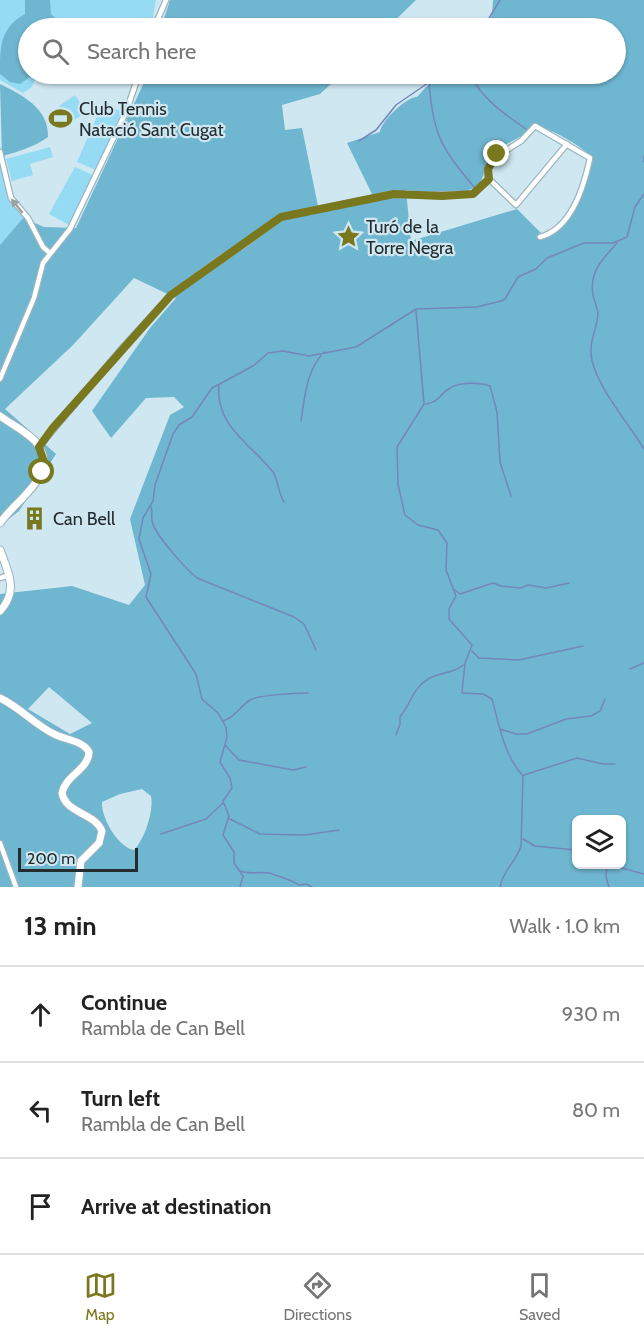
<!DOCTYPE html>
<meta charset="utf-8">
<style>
:root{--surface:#fff;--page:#f2f2f2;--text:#222;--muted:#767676;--line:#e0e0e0;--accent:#7a781e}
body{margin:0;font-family:Cabin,sans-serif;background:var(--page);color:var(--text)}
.controls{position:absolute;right:18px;bottom:18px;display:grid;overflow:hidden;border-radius:9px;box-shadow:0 2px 4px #0004}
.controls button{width:54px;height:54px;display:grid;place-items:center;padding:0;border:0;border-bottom:2px solid var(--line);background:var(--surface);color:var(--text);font:30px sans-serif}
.scale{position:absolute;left:18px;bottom:15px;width:120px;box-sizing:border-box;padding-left:6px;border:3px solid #232c2f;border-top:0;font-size:16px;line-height:21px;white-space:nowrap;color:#232c2f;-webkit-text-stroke:4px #cfe7f1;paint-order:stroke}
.stop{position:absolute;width:18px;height:18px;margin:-14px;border:4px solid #7a781e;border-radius:50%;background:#fff}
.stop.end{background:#7a781e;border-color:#fff;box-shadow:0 2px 6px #0008}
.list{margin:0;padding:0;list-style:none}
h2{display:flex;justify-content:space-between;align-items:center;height:78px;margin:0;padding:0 24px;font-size:26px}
h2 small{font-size:20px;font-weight:400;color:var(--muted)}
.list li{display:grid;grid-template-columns:39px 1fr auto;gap:18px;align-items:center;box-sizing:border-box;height:96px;padding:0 24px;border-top:2px solid var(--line)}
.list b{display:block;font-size:22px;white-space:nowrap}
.list p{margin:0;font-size:20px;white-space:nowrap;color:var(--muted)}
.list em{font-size:20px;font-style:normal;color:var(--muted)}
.icon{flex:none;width:33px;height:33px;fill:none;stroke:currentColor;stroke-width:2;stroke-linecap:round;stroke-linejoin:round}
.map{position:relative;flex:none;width:644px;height:887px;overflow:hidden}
.search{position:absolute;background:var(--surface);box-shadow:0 2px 4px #0004;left:18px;right:18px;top:18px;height:66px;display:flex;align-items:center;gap:15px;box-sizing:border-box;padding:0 21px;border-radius:33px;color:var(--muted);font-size:22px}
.sheet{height:366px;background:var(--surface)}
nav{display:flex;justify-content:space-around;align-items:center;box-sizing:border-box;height:84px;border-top:2px solid var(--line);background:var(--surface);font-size:16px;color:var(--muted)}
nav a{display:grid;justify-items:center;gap:3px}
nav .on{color:var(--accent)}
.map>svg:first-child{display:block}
</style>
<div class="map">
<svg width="644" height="887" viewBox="0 0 644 887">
<rect width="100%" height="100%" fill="#cfe7f1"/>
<path fill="#96dbf4" d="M0,0H156L151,28H28V74H38L32,87L23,93L0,80Z
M75,95L86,112L70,123L59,106Z
M103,103L120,111V116L96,170L77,162Z
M50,147L53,157L30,164L33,175L12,181L6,159Z
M0,152L11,198L28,218H23L0,245Z
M75,167L93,175L69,225L49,214Z"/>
<path fill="#6fb6d0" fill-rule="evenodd" d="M25,0H50L51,14L66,28H28V74H34L20,84L10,82L0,74C0,46 0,28 25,14Z
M170,0H416L387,28H161Z
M493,0H644V887H0V594L72,586L129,605L145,585L130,519L170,415L184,407L174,397L146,398L111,438L92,411L150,328L176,298L134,278L73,345L5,409L56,454L19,511L0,526V245L23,218L44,227L76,228L148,74H342L320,94L282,105L285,130L302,128L319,211L375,200L347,143L380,132C381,121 406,97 417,97L438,74H616V28H484L492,15ZM533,125C545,126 587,147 591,159C582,185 575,228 545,237L517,209L411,241L406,190C423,192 472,199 481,181C486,171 486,159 495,152C509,140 518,142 533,125ZM49,687L92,723L70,734L28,709ZM142,789L151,796C154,810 145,839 134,850C118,847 101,818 102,802L120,794ZM576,820H622V864H576Z
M0,84C22,95 49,108 48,137C34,147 18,152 2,156Z"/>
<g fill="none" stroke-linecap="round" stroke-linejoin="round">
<path stroke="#7586ba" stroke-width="1.5" d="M483,28L500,0
M471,74C478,96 507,116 526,129
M429,80C432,132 441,149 475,188
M359,141L376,130L396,105L441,74
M644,156V162
M617,243C603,259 589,271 593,295C594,301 597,306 598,313C598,326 590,338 591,353C592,381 629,424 644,449
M416,311L424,404L397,447L398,484L405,515L418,525L438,530L447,543L446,570L456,596L449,609V619L472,645L465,663L462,693L483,694L492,699C499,725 504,755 523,776L521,846C516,862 503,870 500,887
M219,385C215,426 251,444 273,472C278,479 278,493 284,502
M426,404C441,401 438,395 450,388C459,382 480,382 490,386L497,412L500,462L511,496
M301,421C305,396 306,371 324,352
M151,507C153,512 151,516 152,521C155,535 186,569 197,578L294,617L304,624L316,650
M455,590L460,594L493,583L501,586L521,588L528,585L546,588L569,583
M472,651L479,658L519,660L583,646
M630,669L644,663
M223,721C236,717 239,707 250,700C257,695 297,693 308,693
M500,729L516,734H527L566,719L591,716L600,711L605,699
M396,735L400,724V717C410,705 413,688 428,679C439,672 454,674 463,665
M225,745L239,760L293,770L306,767
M524,775L577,758L603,764H615
M230,819L260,834L305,835L339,830
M161,834L206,819L223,803
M523,839L535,846L576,850
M240,871C250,875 259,871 269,873C278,876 292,880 299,885L306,884L312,887
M240,887L243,876L234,863V852L223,835L229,816L223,801L232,788L230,778L220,762L227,737L226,727L218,713L202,699L196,674L146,597L151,574L139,539L143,518L153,501L155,485L173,434L179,425L192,417L212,388L253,366L268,353L283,351L309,356L356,347L416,309L477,307L501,301L505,299L518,277L536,269L547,258L584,243H613L627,237L635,207L644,194
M609,887L606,877L607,864L644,874"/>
<defs>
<path id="minor" d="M154,28L166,0
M0,152L11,198L28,218L43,247L50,253
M489,179L516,205L567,144
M0,379L34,298L43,263L70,229L126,112L139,74
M39,447L122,348L171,295L222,257L243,246L272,223L281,217L386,195L473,194L489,179L487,174L491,160L521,141L535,126L590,158C584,187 571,229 540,237
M0,578L9,575
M0,843L16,887"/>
<path id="secondary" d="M0,416C11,424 25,431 35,441C63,473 16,499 0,523
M0,550C8,572 19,591 0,611
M0,698C21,708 36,726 56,735C67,740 83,741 89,752C89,769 65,776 62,793C66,814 94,812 102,831L99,843L81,861L78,887"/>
</defs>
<use href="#minor" stroke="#9db4bd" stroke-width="7"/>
<use href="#secondary" stroke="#9db4bd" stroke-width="9"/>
<use href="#minor" stroke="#fff" stroke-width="4.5"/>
<use href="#secondary" stroke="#fff" stroke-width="7"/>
</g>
<defs><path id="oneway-solid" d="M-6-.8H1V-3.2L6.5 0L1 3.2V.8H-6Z" transform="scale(1.5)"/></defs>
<use fill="#9ca0a1" href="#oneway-solid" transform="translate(17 206) rotate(-129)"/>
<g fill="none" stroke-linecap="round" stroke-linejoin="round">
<path stroke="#7a781e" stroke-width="8" d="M42,472L44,462L39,447L52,429L171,295L281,217L394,194L442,196L473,194L489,179L488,169L497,154"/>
</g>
<defs>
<symbol id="stadium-bare" viewBox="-9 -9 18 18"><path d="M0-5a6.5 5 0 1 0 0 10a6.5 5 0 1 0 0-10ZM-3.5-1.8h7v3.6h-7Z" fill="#7a781e" stroke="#cfe7f1" stroke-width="2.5" paint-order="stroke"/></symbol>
<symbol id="sight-bare" viewBox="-9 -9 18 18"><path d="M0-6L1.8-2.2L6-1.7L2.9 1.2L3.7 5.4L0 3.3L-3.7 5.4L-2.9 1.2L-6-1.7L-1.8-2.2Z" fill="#7a781e" stroke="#cfe7f1" stroke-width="2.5" paint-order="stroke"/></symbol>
<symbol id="building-bare" viewBox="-9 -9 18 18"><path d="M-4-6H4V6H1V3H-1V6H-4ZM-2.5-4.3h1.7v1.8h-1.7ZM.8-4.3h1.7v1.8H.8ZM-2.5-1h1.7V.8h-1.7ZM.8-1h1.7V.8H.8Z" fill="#7a781e" stroke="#cfe7f1" stroke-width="2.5" paint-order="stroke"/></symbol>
</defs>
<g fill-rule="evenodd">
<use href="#stadium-bare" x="44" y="102" width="33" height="33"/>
<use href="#sight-bare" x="332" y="220" width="33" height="33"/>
<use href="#building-bare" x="18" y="502" width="33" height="33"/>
</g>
<g text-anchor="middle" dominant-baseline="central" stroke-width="4.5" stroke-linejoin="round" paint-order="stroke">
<g font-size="18" fill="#232c2f" stroke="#cfe7f1" text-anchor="start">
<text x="79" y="109">Club Tennis<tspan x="79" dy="21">Natació Sant Cugat</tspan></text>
<text x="366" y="227">Turó de la<tspan x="366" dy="21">Torre Negra</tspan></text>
<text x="53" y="519">Can Bell</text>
</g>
</g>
</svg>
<div class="controls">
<button><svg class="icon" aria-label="layers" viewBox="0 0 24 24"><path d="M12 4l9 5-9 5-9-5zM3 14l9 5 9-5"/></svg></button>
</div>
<div class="scale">200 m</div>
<div class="stop" style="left:42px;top:472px"></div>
<div class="stop end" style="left:497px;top:154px"></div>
<div class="search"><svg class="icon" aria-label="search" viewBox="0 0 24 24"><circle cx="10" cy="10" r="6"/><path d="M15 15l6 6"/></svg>Search here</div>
</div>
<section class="sheet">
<h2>13 min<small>Walk · 1.0 km</small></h2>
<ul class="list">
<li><svg class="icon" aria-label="ahead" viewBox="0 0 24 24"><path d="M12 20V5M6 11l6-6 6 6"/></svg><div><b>Continue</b><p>Rambla de Can Bell</p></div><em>930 m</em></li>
<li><svg class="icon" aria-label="left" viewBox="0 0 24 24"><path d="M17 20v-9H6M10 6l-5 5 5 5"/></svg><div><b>Turn left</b><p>Rambla de Can Bell</p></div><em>80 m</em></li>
<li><svg class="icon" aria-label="arrive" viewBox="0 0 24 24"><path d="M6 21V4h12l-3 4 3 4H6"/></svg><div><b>Arrive at destination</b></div></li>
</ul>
</section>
<nav>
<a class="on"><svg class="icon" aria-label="map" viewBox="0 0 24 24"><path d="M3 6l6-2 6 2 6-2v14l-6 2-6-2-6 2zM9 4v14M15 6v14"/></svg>Map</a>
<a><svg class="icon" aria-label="directions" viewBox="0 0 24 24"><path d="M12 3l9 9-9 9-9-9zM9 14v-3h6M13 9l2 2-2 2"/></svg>Directions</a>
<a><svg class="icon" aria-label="saved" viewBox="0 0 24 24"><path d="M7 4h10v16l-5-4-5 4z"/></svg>Saved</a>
</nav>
